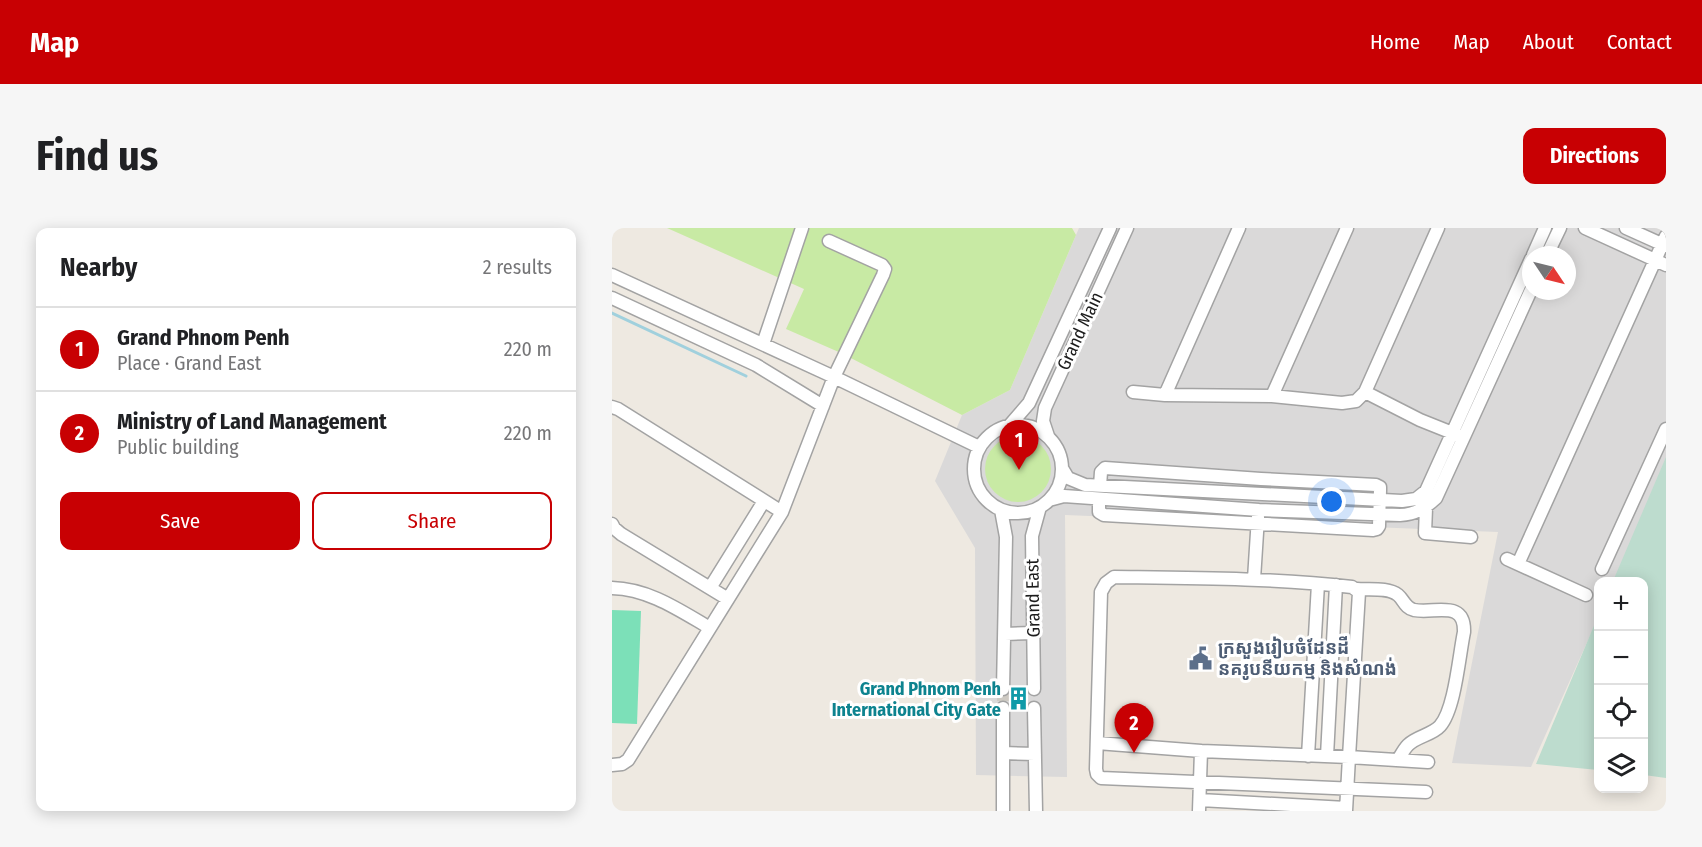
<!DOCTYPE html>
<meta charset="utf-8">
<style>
:root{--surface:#fff;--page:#f6f6f6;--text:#202124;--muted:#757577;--line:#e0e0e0;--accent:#c80003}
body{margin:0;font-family:"Fira Sans Condensed","Noto Sans Khmer",sans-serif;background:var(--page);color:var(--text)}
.controls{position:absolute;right:18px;bottom:18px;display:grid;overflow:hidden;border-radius:12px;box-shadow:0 3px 15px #0003}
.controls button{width:54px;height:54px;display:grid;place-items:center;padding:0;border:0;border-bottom:2px solid var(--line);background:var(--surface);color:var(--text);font:30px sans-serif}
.compass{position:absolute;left:910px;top:18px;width:54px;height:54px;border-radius:50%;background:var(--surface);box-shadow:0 3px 15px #0003;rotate:125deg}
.you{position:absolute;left:720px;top:274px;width:21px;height:21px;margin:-15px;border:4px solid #fff;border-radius:50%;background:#1a73e8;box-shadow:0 0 0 9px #1a73e833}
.badge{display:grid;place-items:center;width:39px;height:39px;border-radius:50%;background:var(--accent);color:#fff;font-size:20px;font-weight:700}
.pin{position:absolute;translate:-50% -50px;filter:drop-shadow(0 2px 3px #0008)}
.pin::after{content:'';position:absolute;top:32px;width:21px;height:18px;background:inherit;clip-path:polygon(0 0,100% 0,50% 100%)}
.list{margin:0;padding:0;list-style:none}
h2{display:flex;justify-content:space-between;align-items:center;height:78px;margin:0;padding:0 24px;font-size:26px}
h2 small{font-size:20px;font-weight:400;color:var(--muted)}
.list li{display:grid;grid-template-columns:39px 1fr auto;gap:18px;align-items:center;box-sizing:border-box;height:84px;padding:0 24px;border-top:2px solid var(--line)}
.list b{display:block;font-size:22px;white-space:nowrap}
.list p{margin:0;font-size:20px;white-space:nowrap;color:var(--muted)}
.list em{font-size:20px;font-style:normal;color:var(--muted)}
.actions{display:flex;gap:12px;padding:18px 24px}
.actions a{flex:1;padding:14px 0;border:2px solid var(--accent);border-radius:12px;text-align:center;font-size:21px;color:var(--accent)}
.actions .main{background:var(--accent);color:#fff}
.icon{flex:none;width:33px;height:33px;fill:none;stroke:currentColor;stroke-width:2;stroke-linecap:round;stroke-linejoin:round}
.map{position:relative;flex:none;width:1054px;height:583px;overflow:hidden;border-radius:12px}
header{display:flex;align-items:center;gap:36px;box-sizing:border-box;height:84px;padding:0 30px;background:var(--accent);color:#fff}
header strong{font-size:28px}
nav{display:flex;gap:33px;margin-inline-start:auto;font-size:21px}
.intro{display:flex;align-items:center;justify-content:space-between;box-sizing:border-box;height:144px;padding:0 36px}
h1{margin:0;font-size:42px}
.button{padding:15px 27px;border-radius:12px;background:var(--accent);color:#fff;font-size:21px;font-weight:700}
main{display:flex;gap:36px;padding:0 36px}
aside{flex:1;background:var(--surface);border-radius:12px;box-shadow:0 3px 15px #0003}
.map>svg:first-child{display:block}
</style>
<header>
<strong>Map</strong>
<nav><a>Home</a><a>Map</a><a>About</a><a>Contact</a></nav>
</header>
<div class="intro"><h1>Find us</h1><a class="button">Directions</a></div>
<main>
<aside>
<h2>Nearby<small>2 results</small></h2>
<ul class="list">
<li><span class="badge">1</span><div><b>Grand Phnom Penh</b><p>Place · Grand East</p></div><em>220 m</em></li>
<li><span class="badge">2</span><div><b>Ministry of Land Management</b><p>Public building</p></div><em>220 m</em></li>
</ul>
<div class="actions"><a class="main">Save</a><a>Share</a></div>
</aside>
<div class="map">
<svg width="1054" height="583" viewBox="0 0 1054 583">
<rect width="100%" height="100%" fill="#eee9e1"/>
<path fill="#dad9d9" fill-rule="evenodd" d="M467,0H1054V242L1003,353H987L986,390L919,539L840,535L886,304L453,287L455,549L364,547L363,320L323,253L350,187L398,162ZM919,27H955V63H919Z"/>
<path fill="#c8eaa4" d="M55,0H460L464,7L398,162L350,187L229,125L174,101L192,61Z
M373 241a33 33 0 1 1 66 0a33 33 0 1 1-66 0Z"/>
<path fill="#bddcce" d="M1054,229V550L1032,547V353H1001Z
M986,388V542L924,536Z"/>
<path fill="#7ce0b8" d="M0,382L29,383L25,496L0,495Z"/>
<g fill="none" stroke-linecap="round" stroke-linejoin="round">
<path stroke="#a0d0dd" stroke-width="3" d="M0,85L134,148"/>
<path stroke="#cecac3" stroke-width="12" stroke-dasharray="12 6" stroke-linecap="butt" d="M391,461V480"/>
<defs>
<path id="minor" d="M973,0L1054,37
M1014,0L1054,18
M921,27L933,0
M935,27L948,0
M0,47L222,149L367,219
M0,70L144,137L211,178
M151,116L190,0
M521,164L553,167L660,168L730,175L744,173L753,164L826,0
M753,164L808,192L848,208
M553,167L627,0
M660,168L735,0
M0,179L6,181L170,284
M362 241a44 44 0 1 1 88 0a44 44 0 1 1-88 0Z
M398,197L417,175L498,0
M436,208L431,193L433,180L515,0
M450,240L456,250L473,257L790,273L804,271L814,263L919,31
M487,271V284L492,287L761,302L765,301L767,298L768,262V259L764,257L649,251L493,240L489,244L488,258
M437,272L452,268L647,282L788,287C804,286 812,281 824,270L919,62
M811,275L814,280L813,305L859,309
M389,282L394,309L391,461
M0,296L2,300L9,306L116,371
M895,331L974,367
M906,336L1054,8
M990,341L1054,201
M642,351L646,289
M0,360C37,361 67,382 98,400
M98,360L152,273
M745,361C757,362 776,359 786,367C792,372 793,380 802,382C823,386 853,371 852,404C847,428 843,481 828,498C820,507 805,508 796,517C792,521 789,527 786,532
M393,406L421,405
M422,461L420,308L428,279
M422,480L424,583
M485,515L589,523
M391,525L423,526
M696,528L706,356
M715,528L724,357
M0,537L10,536L16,532L170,284L222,149L271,47L273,41L270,37L217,13
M814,564L489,550L485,546L484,541L489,364L494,355L502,349C582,350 661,350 740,359L747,364L737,529L816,534
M588,572L734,580
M391,583V480
M587,583L589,523L737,529L734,583"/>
</defs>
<use href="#minor" stroke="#a3a3a3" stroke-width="15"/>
<use href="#minor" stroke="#fff" stroke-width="12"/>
</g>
<defs>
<symbol id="civic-bare" viewBox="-9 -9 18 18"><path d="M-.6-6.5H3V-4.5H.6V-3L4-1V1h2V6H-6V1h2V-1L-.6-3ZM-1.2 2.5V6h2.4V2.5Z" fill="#5c6f8a" stroke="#fff" stroke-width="2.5" paint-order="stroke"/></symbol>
<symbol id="building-bare" viewBox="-9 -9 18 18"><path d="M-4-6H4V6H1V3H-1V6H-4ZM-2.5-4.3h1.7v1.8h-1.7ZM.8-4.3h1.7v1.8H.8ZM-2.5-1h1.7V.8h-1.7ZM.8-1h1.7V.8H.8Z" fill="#0f9aa8" stroke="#fff" stroke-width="2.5" paint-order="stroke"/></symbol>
</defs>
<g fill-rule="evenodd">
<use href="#civic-bare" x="572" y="414" width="33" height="33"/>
<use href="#building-bare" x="390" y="454" width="33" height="33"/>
</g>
<g text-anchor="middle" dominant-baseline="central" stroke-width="6" stroke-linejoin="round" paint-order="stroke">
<g font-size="18" fill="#1c1c1c" stroke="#fff">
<text transform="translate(468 103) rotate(-65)">Grand Main</text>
<text transform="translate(421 370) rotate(-91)">Grand East</text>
</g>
<g font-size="18" font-weight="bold" fill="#4e5e75" stroke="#fff" text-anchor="start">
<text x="606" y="420">ក្រសួងរៀបចំដែនដី<tspan x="606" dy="21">នគរូបនីយកម្ម និងសំណង់</tspan></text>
</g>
<g font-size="18" font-weight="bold" fill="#0d838f" stroke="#fff" text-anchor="end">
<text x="389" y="461">Grand Phnom Penh<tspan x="389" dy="21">International City Gate</tspan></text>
</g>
</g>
</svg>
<div class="controls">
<button>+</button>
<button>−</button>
<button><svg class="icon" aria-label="locate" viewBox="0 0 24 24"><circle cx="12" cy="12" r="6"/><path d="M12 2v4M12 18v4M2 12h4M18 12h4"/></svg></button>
<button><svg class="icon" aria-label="layers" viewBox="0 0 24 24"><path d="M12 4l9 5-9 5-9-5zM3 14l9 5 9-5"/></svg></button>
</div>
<svg class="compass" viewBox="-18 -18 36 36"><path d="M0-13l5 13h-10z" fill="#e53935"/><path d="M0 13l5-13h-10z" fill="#757577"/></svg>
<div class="you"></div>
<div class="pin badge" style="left:407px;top:242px">1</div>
<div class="pin badge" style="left:522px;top:525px">2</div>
</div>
</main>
